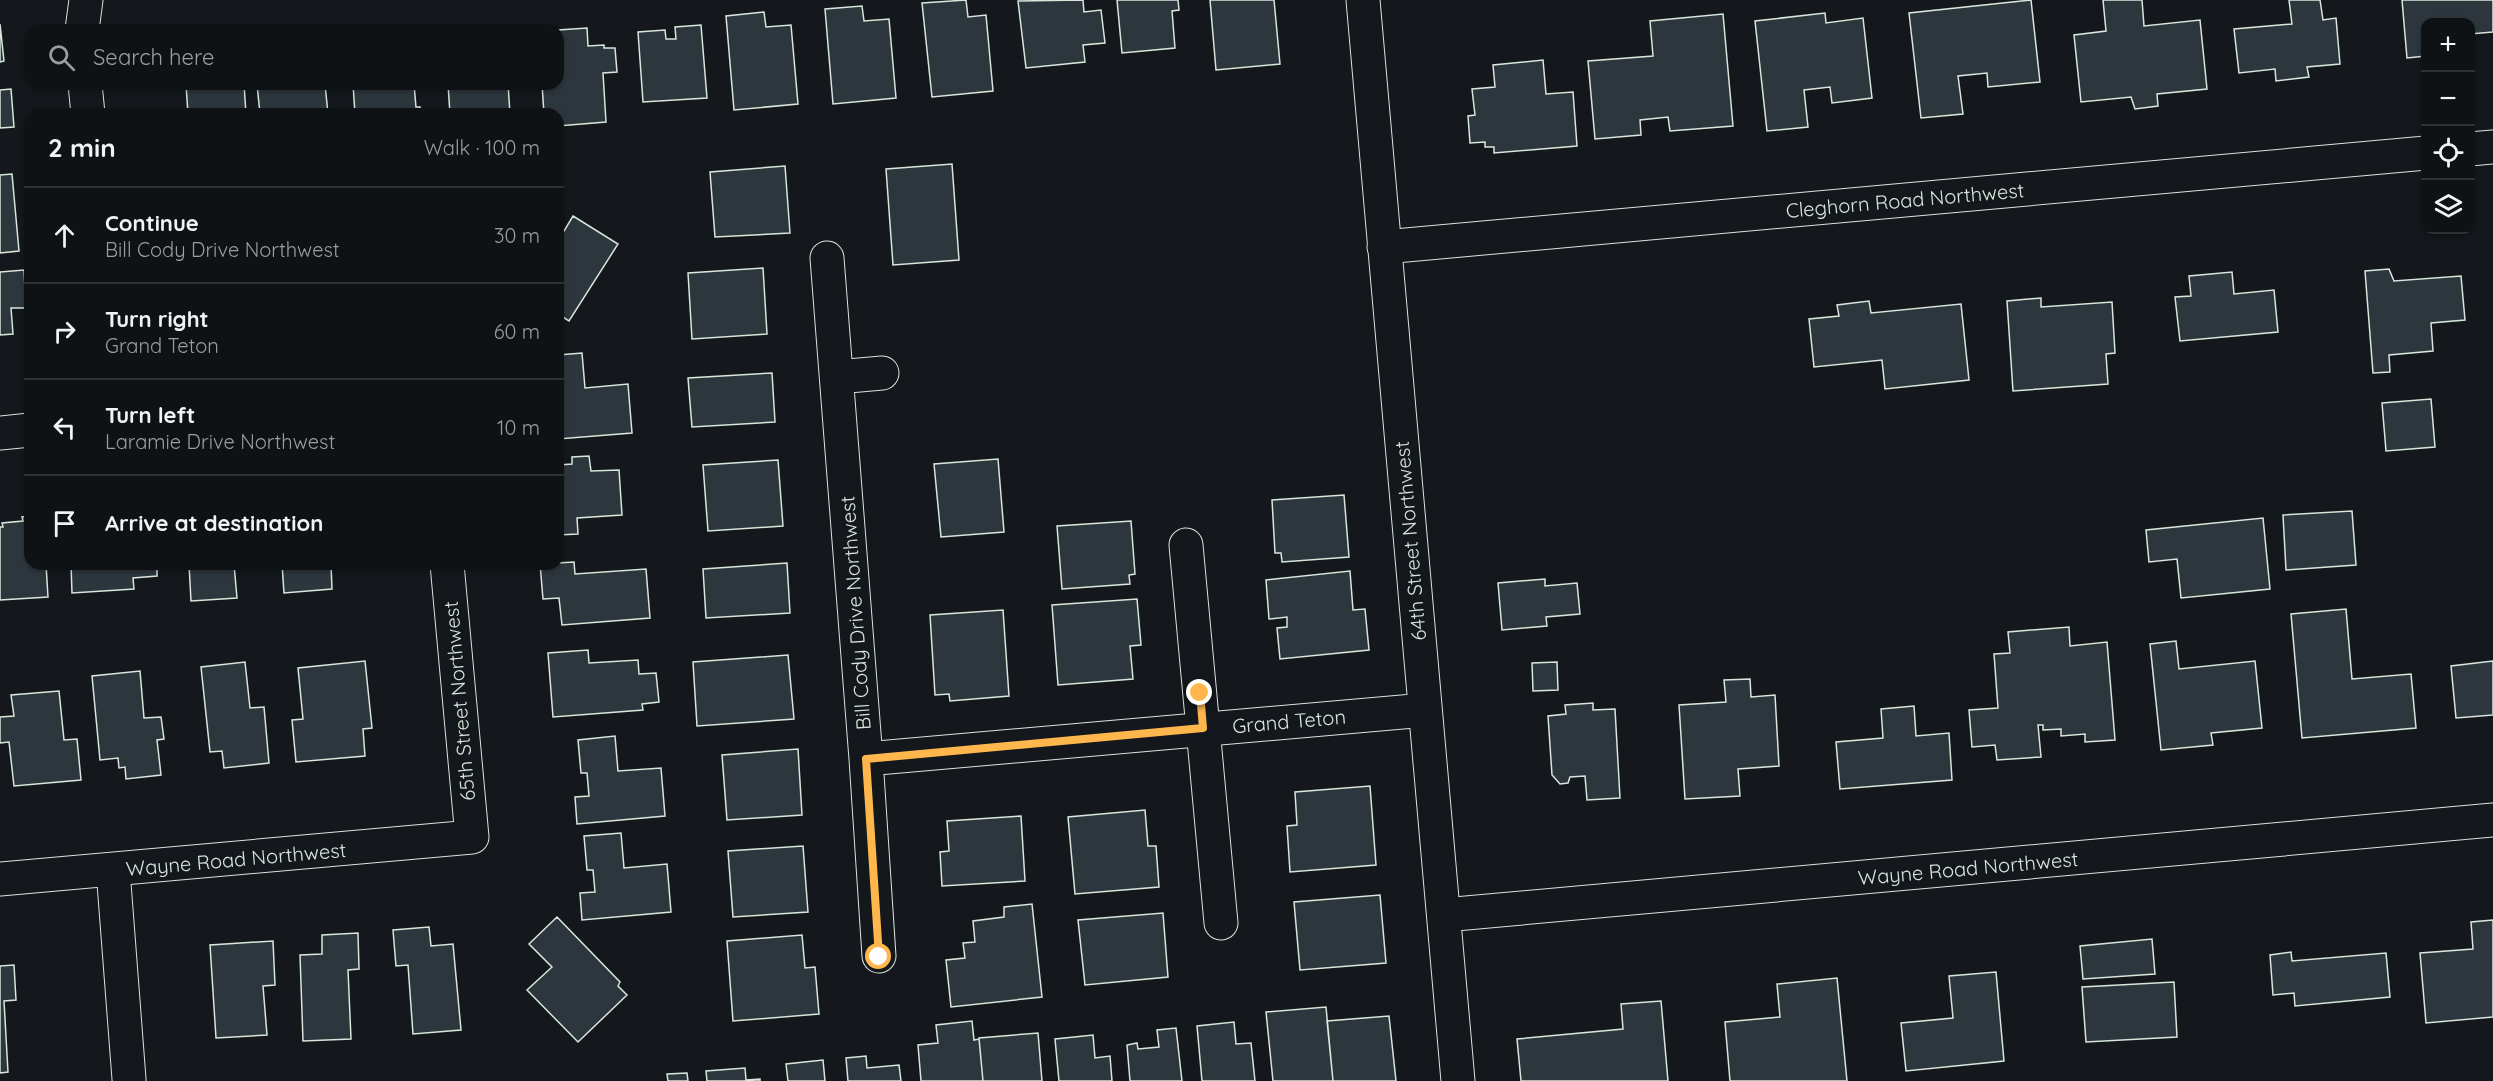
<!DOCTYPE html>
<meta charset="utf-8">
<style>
:root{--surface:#0f1215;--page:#1d2022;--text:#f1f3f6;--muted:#9b9ea0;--line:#2f3234}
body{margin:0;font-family:Quicksand,sans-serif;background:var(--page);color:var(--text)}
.controls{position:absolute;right:18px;top:18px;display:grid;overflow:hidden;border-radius:12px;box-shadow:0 2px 4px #0004}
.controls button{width:54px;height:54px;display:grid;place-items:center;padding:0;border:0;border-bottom:2px solid var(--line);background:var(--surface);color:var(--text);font:30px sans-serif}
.stop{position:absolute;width:18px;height:18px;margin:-14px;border:4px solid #ffb74d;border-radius:50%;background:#fff}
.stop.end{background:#ffb74d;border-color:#fff;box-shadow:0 2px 6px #0008}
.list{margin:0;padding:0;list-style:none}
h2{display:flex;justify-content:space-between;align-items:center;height:78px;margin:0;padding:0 24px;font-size:26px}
h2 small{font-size:20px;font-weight:400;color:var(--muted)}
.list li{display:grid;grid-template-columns:39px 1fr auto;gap:18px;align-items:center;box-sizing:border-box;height:96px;padding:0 24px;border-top:2px solid var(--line)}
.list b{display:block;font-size:22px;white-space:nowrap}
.list p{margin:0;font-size:20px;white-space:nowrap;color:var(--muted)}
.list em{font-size:20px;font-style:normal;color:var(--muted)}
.icon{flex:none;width:33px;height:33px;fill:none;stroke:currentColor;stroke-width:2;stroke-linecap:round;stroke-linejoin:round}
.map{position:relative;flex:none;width:2493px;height:1081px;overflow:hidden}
.search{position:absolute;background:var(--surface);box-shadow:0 2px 4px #0004;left:24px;top:24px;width:540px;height:66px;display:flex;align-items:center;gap:15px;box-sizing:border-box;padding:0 21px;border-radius:18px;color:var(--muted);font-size:22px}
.panel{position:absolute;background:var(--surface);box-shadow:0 2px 4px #0004;left:24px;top:108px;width:540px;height:462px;border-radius:18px}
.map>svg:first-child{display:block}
</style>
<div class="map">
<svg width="2493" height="1081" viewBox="0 0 2493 1081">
<rect width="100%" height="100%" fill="#14181c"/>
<path fill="#2c363c" stroke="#d8e6dc" stroke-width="1.5" d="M966,0L968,17L986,15L993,91L932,97L922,3Z
M1083,0L1084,12L1101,10L1105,43L1083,45L1085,62L1026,68L1018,1Z
M1117,0H1178L1179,10L1172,11L1175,48L1122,53Z
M1210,0H1274L1280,64L1216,70Z
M2031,0L2040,82L1988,87L1987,73L1958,76L1963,114L1921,118L1909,13Z
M2103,0H2142L2144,26L2200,20L2207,89L2157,94L2158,106L2135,109L2131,97L2081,102L2074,35L2106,31Z
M2289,0H2320L2323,20L2336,18L2340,64L2307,67L2309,77L2276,81L2275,69L2239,73L2234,29L2292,24Z
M2402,0H2493V32L2470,34V22H2426V56L2407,58Z
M862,6L864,21L889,19L896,98L833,104L825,9Z
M764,12L766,27L791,25L798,104L734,110L726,16Z
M1825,13L1826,23L1863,18L1872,98L1832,103L1830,87L1804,90L1808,127L1767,131L1755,21Z
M1723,14L1733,126L1670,131L1668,117L1640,120L1641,135L1595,139L1588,61L1653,56L1650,21Z
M0,24L4,61L0,62Z
M701,25L707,98L643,102L638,32L665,30L666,39H676L675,27Z
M587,28L588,46L604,45V48H615L617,72L603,73L606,122L558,126V114H544L542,84H558V30Z
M1543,60L1546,94L1573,92L1577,146L1494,153V147H1485V142L1470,143L1468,116L1475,115L1472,89L1495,87L1493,65Z
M244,84L246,114H188L186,85Z
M257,84H325L328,114H260Z
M353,84H414L416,107H420L421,114H355Z
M448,84H508L510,114H450Z
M11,89L14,127L0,128V90Z
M952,164L959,260L893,265L886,169Z
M785,166L790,233L715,237L710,172Z
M12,174L19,251L0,253V175Z
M573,216L618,244L569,321L558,314V241Z
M763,268L767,334L692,339L688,273Z
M2389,269L2394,281L2461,276L2465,320L2431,323L2433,351L2389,355L2390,372L2373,373L2365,271Z
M24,270L26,308H11L13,334L0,335V272Z
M2232,272L2234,294L2274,290L2278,332L2180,341L2175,297L2191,296L2189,276Z
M2041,298V307L2112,302L2115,353L2106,354L2108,384L2013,391L2007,301Z
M1869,301L1871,313L1961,304L1969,380L1885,389L1882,360L1814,367L1809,319L1839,316L1837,305Z
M582,353L585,388L628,384L632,433L558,439V355Z
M772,373L775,422L692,427L688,378Z
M2431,399L2435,447L2386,451L2382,403Z
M589,456L591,471L619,470L622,515L577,518L578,534L558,535V465L572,464V457Z
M998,459L1004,532L941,537L934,464Z
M778,460L783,526L708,531L703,465Z
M1344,495L1349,557L1282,562L1281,553H1275L1272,500Z
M2352,511L2356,565L2286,570L2283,515Z
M30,516V564H46L48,597L0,600V527H3L2,523L23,521L22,517Z
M2263,518L2270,589L2181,598L2177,559L2149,562L2146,530Z
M1131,521L1135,574L1129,575L1130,584L1062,589L1057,526Z
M574,562L575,574L646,569L650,618L562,625L559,598L543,599L540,564Z
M787,563L790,613L706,618L703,569Z
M71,564H157V576L133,578L134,589L72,593Z
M189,564H234L237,598L191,601Z
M282,564H331L332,589L284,593Z
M1350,571L1353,610L1365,609L1369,650L1280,659L1277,628L1287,627V617L1269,619L1266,580Z
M1545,579V586L1577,583L1580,614L1546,617L1547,626L1502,630L1498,583Z
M1137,599L1141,645L1130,646L1133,679L1058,685L1052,605Z
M2346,609L2352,679L2411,674L2416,728L2302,738L2291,614Z
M1003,610L1009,696L950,701L949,694L935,695L930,615Z
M2069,627L2070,646L2107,642L2115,740L2085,742V734L2061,736V729L2043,730V725H2038L2041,757L1997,760L1995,745L1972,747L1969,710L1998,708L1994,654L2010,653L2008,632Z
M2176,641L2179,669L2255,661L2262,728L2211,733L2213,745L2161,750L2150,644Z
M588,650L589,663L638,660L639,674L656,673L659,702L642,704L643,710L553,717L548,653Z
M788,655L794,719L697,726L693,662Z
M365,661L372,728L363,729L365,756L296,762L292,720L303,719L298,668Z
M2493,661V715L2456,718L2451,666Z
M245,662L250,708L264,707L269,763L224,768L222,751L210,752L201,667Z
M1557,662L1558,690L1533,691L1532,663Z
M140,671L144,718L161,717L164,739L157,740L161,775L126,779L125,767L119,768L118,758L100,760L92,676Z
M1750,679L1751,697L1775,695L1779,766L1738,769L1740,796L1685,799L1679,705L1726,702L1724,680Z
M59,691L64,740L77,739L81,780L14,786L9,742L0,743V717L14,716L11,695Z
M1593,703V710L1615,709L1620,798L1587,800L1585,776L1570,777L1568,783L1560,784L1552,775L1548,716L1566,714L1565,705Z
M1914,706L1916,736L1949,733L1952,780L1840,789L1836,742L1883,738L1881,709Z
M615,736L618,771L661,768L665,816L577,824L575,797L589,796L587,773H581L578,740Z
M798,749L802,815L727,820L722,755Z
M1370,786L1376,865L1290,872L1287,826L1297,825L1295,792Z
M1145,810L1148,846H1156L1159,887L1075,894L1068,817Z
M1021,816L1025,881L942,886L940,852L949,851L947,821Z
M621,833L624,868L667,864L671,912L582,920L580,893L595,892L593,870H587L584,836Z
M803,846L808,912L733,917L728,851Z
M1380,895L1386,963L1300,970L1294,902Z
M1032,904L1042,997L951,1007L946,960L965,958L963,943L975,942L973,921L1004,917V907Z
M1163,913L1168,977L1085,985L1078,920Z
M557,917L620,982L618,986L627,995L578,1042L527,990L552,967L529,944Z
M2493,920V1017L2426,1023L2420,953L2473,949L2471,922Z
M429,927L431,946L453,944L461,1030L413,1034L408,965L396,966L393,930Z
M358,933L359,969L348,970L351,1039L303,1041L300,955L322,954V935Z
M802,935L805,968L815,967L819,1014L733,1021L727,941Z
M2152,939L2155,974L2083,979L2080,946Z
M273,941L275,985L263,986L267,1035L216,1038L210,945Z
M2291,952L2292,961L2386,953L2390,997L2295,1006L2294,993L2273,995L2270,955Z
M14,965L16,1000L4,1001L8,1072L0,1073V966Z
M1996,972L2004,1061L1906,1071L1901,1023L1953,1018L1949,976Z
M1837,978L1847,1081H1730L1725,1022L1780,1017L1777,984Z
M2174,982L2177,1037L2086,1042L2082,987Z
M1661,1001L1668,1081H1521L1517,1039L1623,1029L1621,1004Z
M1326,1007L1333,1081H1273L1266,1012Z
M1389,1016L1396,1081H1333L1327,1021Z
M972,1021L974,1040L979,1039L983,1081H921L918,1045L938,1043L936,1025Z
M1234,1022L1236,1044L1251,1043L1255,1081H1202L1197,1026Z
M1176,1028L1182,1081H1130L1127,1045L1137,1043L1138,1049L1159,1047L1157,1030Z
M1038,1033L1042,1081H983L979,1038Z
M1093,1035L1095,1058L1110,1056L1112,1081H1059L1055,1039Z
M866,1056L867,1068L899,1065L901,1081H848L846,1058Z
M823,1060L825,1081H788L786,1064Z
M745,1068L746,1080L760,1079V1081H707L706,1071Z
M687,1073L688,1081H668L667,1074Z"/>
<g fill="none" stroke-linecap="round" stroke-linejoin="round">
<defs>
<path id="minor" d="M1363,0L1458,1081
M82,30L86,0
M85,84L88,114
M2470,149L2493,147
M1384,247L2426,153
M827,258L866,759L879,956
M837,377L882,373
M0,433L30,430
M1186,545L1221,923
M866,759L1425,710
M113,870L129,1079
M0,879L472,837L447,564
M1444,915L2493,820"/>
</defs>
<use href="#minor" stroke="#d8e6dc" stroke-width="35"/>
<use href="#minor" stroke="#14181c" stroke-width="33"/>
</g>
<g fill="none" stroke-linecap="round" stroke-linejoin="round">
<path stroke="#ffb74d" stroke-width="8" d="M879,957L866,759L1203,728L1200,693"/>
</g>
<g text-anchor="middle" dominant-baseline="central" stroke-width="4.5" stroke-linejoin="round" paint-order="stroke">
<g font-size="20" fill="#d8e6dc" stroke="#14181c">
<text transform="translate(1905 200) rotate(-5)">Cleghorn Road Northwest</text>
<text transform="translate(1410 541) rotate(-95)">64th Street Northwest</text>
<text transform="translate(855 613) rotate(-94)">Bill Cody Drive Northwest</text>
<text transform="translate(459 701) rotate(-95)">65th Street Northwest</text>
<text transform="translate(1289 721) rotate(-5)">Grand Teton</text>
<text transform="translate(236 859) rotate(-5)">Wayne Road Northwest</text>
<text transform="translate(1968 868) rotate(-5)">Wayne Road Northwest</text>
</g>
</g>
</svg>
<div class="controls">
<button>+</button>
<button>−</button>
<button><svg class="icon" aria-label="locate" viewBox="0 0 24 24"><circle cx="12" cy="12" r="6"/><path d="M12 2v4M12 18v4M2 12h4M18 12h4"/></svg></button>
<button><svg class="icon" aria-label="layers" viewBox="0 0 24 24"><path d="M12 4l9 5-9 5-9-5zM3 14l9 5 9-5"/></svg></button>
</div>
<div class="stop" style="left:879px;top:957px"></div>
<div class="stop end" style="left:1200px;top:693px"></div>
<div class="search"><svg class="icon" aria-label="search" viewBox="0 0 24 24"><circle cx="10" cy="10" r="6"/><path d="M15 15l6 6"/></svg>Search here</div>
<section class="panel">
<h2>2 min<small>Walk · 100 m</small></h2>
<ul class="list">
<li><svg class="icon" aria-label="ahead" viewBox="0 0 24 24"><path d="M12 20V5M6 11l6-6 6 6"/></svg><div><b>Continue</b><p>Bill Cody Drive Northwest</p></div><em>30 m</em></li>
<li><svg class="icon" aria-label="right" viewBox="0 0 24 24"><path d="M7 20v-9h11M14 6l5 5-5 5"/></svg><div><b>Turn right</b><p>Grand Teton</p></div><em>60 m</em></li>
<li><svg class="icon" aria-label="left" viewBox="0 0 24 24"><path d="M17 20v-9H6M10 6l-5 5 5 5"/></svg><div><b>Turn left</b><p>Laramie Drive Northwest</p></div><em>10 m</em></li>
<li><svg class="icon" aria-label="arrive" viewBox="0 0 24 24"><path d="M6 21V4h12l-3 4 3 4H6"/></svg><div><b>Arrive at destination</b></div></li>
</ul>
</section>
</div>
